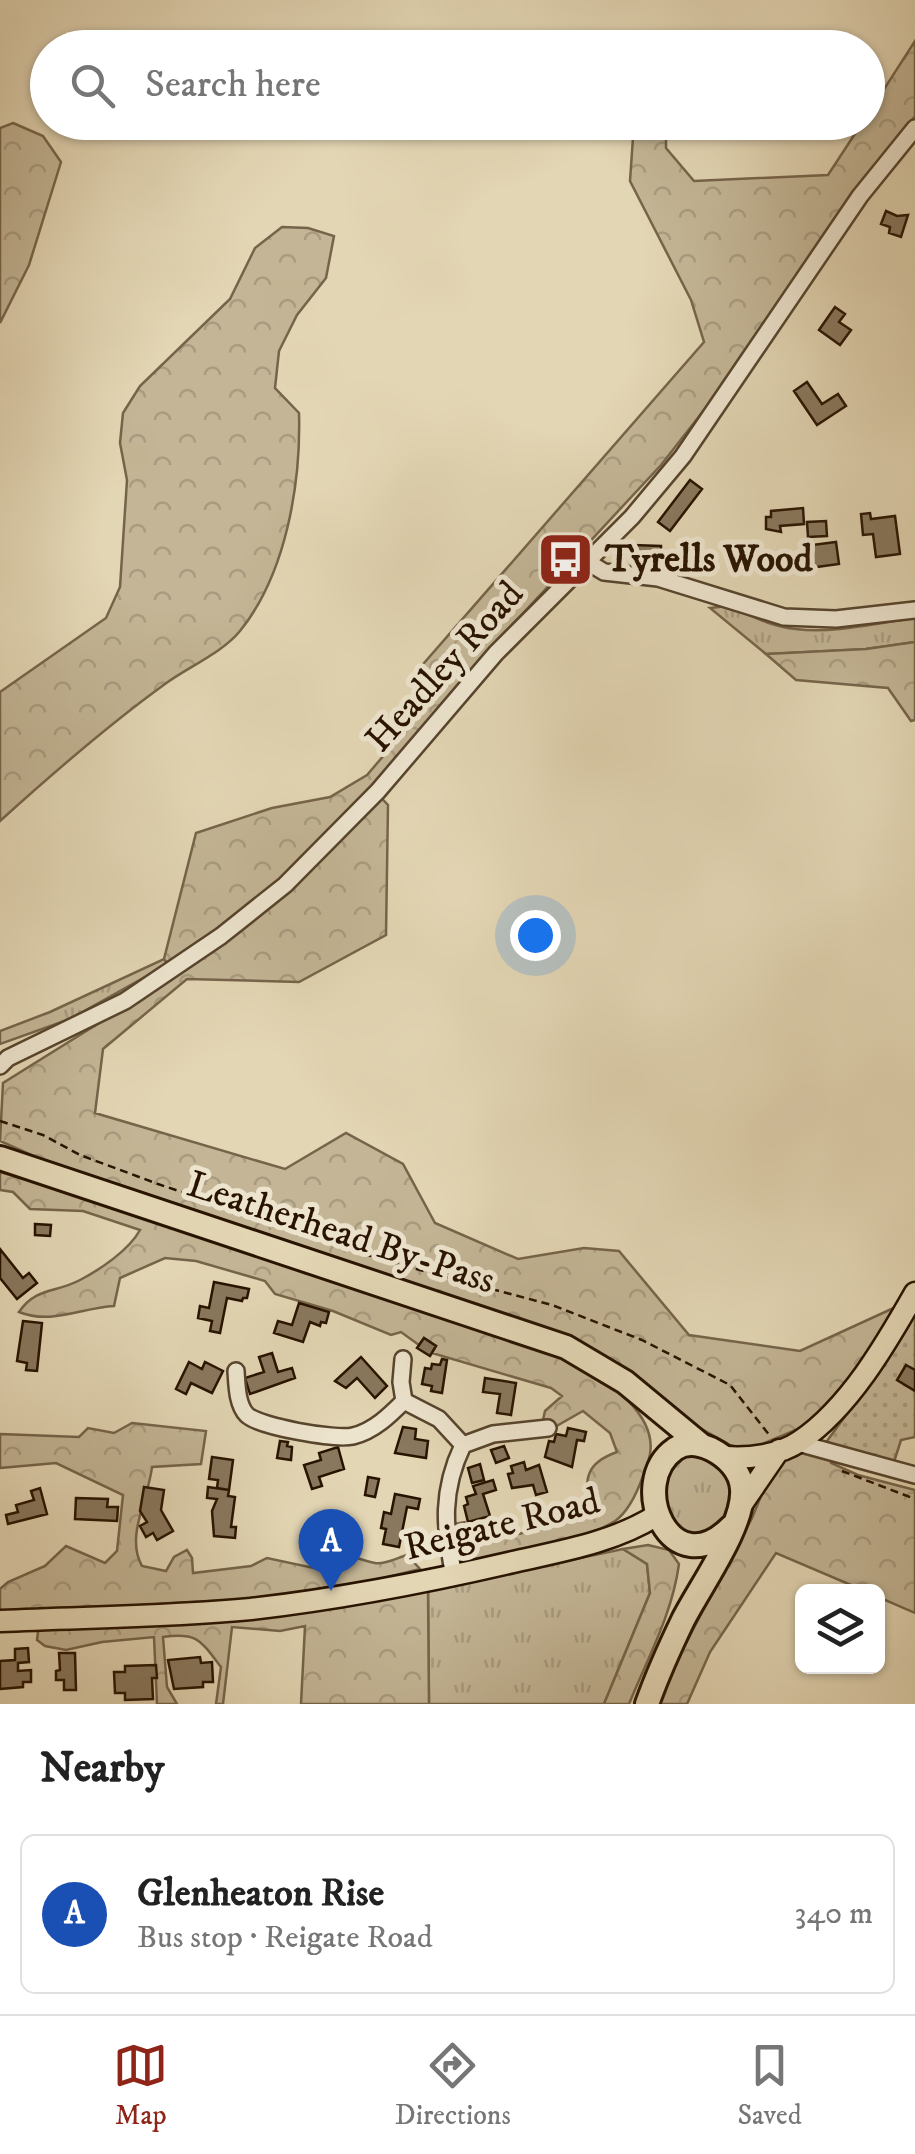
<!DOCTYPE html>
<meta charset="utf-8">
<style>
:root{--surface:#fff;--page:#f6f6f6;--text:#222;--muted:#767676;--line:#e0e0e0;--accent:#8f2418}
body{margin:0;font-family:"IM FELL DW Pica",serif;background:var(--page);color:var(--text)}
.controls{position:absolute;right:30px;bottom:30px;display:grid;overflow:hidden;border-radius:15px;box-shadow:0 2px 8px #0004}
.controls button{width:90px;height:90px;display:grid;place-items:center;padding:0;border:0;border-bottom:2px solid var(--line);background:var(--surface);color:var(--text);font:50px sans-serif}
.you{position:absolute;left:535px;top:935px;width:35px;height:35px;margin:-25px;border:8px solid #fff;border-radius:50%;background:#1a73e8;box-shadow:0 0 0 15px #1a73e833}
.badge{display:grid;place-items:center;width:65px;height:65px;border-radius:50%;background:var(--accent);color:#fff;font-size:32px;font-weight:700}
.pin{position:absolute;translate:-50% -82px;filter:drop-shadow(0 2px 5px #0008)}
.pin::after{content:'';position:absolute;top:52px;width:35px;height:30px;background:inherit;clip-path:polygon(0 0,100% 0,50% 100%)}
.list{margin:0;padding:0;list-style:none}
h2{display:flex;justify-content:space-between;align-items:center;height:130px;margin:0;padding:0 40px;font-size:42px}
h2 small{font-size:32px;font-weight:400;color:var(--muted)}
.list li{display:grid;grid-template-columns:65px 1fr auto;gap:30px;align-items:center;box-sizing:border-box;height:160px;margin:0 20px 20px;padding:0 20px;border:2px solid var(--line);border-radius:15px}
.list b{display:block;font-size:38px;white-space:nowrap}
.list p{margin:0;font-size:32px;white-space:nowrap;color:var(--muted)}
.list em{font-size:32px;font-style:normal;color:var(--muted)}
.icon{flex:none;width:55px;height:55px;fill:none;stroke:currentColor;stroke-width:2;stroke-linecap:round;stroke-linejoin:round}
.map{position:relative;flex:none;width:915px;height:1704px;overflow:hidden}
.search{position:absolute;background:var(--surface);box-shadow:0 2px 8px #0004;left:30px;right:30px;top:30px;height:110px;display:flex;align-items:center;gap:25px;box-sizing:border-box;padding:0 35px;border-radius:55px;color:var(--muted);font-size:38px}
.sheet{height:310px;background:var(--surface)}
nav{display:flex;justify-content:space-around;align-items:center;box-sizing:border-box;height:140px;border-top:2px solid var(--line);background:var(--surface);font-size:28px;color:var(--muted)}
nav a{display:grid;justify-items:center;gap:5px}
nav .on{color:var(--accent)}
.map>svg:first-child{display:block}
</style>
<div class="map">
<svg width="915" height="1704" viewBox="0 0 915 1704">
<defs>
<pattern id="grass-tufts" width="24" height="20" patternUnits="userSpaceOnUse" patternTransform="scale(2.5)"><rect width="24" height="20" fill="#c3b595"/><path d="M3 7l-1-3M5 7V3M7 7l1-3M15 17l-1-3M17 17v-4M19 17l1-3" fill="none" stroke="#a89b7f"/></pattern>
<pattern id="forest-crowns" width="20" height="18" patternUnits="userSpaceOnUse" patternTransform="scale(2.5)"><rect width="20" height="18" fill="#c3b595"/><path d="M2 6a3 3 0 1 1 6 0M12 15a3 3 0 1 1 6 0" fill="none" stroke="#a89b7f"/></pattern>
<pattern id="park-dots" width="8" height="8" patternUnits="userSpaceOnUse" patternTransform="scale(2.5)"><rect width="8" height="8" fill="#c3b595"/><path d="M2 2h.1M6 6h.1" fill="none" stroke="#a89b7f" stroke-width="1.8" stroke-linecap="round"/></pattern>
</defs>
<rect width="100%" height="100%" fill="#e3d6b4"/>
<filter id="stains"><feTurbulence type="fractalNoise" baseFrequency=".002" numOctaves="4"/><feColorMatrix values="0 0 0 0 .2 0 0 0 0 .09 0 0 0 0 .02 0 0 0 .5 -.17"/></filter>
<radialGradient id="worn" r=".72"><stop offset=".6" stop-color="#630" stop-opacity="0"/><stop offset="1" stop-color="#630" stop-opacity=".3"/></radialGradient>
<path fill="url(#grass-tufts)" stroke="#76644a" stroke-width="2.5" d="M728,606C749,615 772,627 796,629C834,634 877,623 915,618V642L866,649L766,654L710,608Z
M164,959L168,964L70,1019L0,1044V1031L50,1012Z
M692,1451C736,1466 737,1494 717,1531L699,1537C690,1533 678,1529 672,1520C657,1497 668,1462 692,1451Z
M623,1549L647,1564L650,1593L604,1704H429L428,1590Z"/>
<path fill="url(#forest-crowns)" stroke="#76644a" stroke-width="2.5" d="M915,41V116L851,198L741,363L661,465L490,649L371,787L388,805L386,935L299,982L187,979L103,1049L95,1113L285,1169L346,1133L403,1164L435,1223L518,1259L584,1248L619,1251L689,1335L800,1351L898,1306L855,1373L805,1426L748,1450L730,1445L684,1419L625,1369L569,1337L38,1158L0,1141L3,1083L176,975L164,959L196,833L272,808L330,797L367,775L415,719L418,670L704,342L691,300L630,181L634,123H666V148L694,181L828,175L862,123L868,122V114Z
M13,123L43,136L61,162L29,265L0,323V128Z
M282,227L308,228L334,236L326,278L297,315L279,351L275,388L299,413C301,484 286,574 240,631C222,653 188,667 165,684C107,726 53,773 0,821V692L106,618L120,587L127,480L120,443L123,413L140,386L230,299L255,248Z
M915,642V720L911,721L888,688L796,680L766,654L866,649Z
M0,1172L153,1217L557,1352C590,1369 658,1408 650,1454C649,1461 645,1469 643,1476C638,1490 628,1512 615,1521C570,1548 511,1555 460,1567L453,1548L454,1524L465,1522L486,1541L541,1529L588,1511C586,1480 583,1464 617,1452L610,1433L583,1411L553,1428L543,1420L545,1411L562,1396L551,1388L432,1353L436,1346L424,1338L419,1345L401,1332L391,1335L333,1311L275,1294L265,1281L196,1261L165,1258L120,1278L114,1306C80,1308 52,1325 19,1312C36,1287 56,1293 80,1280C101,1269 129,1250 140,1230L83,1211L30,1209L13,1192L0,1190Z
M132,1423L206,1431L201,1464L152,1467C149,1497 125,1537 142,1566L166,1571L174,1557L187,1550L192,1558L193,1573L251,1566L267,1558L323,1570C345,1546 349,1558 375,1563C384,1565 397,1558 407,1555L420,1569L348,1587L266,1598L0,1613V1589L8,1582L45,1566L66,1546L105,1563L117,1551L123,1495L56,1463L0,1468V1434L79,1437L88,1428L114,1433Z
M804,1451L830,1457L831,1463L858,1475L915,1490V1613L878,1597V1592L865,1591L776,1553L710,1652L687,1704H659L670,1673L752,1518L769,1477L777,1463Z
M648,1545L669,1550L679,1564C672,1615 648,1657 629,1704H604L650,1593L647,1564L623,1549Z
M428,1590L429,1704H301L305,1626L280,1631L232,1627L223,1704H216L221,1667C201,1641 198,1632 163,1637L167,1687L177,1704H157L154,1637L102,1642L66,1650L45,1646L37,1640L39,1624Z"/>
<path fill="url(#park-dots)" stroke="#76644a" stroke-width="2.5" d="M915,1311V1437L901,1440L893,1465L824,1445L869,1384Z"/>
<path fill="#89785e" stroke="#281300" stroke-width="2.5" d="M886,211L897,216L908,215L901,237L889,233L890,227L881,224Z
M835,307L845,314L839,322L851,330L840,345L819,330Z
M807,382L822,404L838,394L846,406L817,425L794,391Z
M690,480L702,489L670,531L658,522Z
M803,508L804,524L780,526L781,532L766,529V517H771V511Z
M870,513L871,519L895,516L900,554L876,557L873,534L863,535L861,514Z
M826,521L827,536L808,537L807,522Z
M836,542L839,564L809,568L807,555L813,554L812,545Z
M632,545L661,546V562L651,561V566L632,563Z
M35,1224L51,1225L50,1236L35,1235Z
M0,1249L23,1278L29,1273L37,1283L17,1299L0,1278Z
M214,1282L249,1289L247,1298H243L242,1301L227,1298L220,1333L210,1331L212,1321L198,1318L200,1306L209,1308Z
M299,1303L329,1312L326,1323L321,1322L320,1326L310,1322L303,1342L274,1333L278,1321L292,1325Z
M23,1321L42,1323L37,1371L26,1370L27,1363L17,1361Z
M424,1338L436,1346L430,1356L417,1348Z
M272,1353L278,1372L292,1368L295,1378L250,1394L245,1378L264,1372L259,1357Z
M361,1357L387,1386L375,1398L357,1378L346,1388L335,1381Z
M442,1359L447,1360L442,1393L431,1391L432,1386L422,1384L425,1368L431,1369L432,1364L440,1365Z
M189,1362L202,1369L205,1362L223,1371L212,1393L191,1383L186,1394L176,1389Z
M906,1365L915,1370V1391L897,1380Z
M485,1378L516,1383L511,1415L497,1413L500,1394L483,1392Z
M403,1427L416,1429L415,1439L428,1441L426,1458L395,1453Z
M568,1428L586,1432L584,1441L577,1440L572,1467L545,1457L549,1441L554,1442L556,1434L566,1436Z
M280,1441L288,1442L287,1446L292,1447L291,1460L277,1458Z
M504,1446L509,1458L496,1463L491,1450Z
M338,1447L344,1469L319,1477L322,1486L312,1489L304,1465L321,1460L319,1453Z
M212,1457L233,1460L229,1490L217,1488L218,1480L209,1479Z
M524,1462L526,1470L539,1465L547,1492L536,1495L533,1485L512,1488L508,1474L513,1473L511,1466Z
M480,1464L484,1480L472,1483L468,1468Z
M368,1477L379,1479L375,1497L365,1495Z
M493,1480L496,1490L483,1494L490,1516L468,1522L464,1506L468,1504L466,1497L476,1494L473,1486Z
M144,1487L164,1490L161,1510L173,1531L157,1540L153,1533L146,1537L140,1526L147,1522L140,1511Z
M208,1487L229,1490L228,1496L235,1497L231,1527H236L235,1538L214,1536L212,1511L217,1499L207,1498Z
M40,1488L47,1514L8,1524L6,1515L18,1512L16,1505L34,1500L31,1491Z
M395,1494L420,1499L418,1509L407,1507L399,1547L383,1544L386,1529L381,1528L384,1512L391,1514Z
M76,1498L108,1499L107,1507H118L117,1521L75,1519Z
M332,1517L340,1549L308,1557L304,1543L321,1539L317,1521Z
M28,1648L29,1662L18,1663V1671L31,1670V1682H23V1687L0,1689V1661L15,1660V1649Z
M59,1653H75L76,1690H64V1680H56V1671L60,1670Z
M200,1657L201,1663L212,1662L213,1682H203V1687L174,1689L168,1660Z
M156,1665L157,1678H152L153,1699L125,1700V1693H115L114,1672H125V1666Z"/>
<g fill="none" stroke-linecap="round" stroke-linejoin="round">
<defs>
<path id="minor" d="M586,561L604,572L658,578L784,617L836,619L915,610
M0,1066L8,1058L125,1001L221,936L285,885L378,791L496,653L632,517L683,456L860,196L915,128
M403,1359L401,1382L404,1401L439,1419L463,1445C441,1491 444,1527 454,1576
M236,1371C237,1385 237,1405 247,1415C260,1427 336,1440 353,1436C374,1431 390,1415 404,1401
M798,1443L915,1475
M463,1445L493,1434L548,1428"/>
<path id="major" d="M725,1457C749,1459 780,1455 800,1441C849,1408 886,1344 915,1293
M740,1507L779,1450
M0,1621C84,1617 168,1617 251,1609C339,1599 427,1582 513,1562C562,1551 615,1542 657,1515"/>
<path id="highway" d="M0,1158L566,1347L625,1382L700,1444
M647,1704C657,1676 670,1647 683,1620C699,1588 745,1525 742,1489C741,1471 727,1457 711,1449C700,1444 686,1441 675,1449C626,1483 671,1587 731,1527"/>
</defs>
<use href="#minor" stroke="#57442d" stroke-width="20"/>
<use href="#major" stroke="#281300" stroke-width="25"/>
<use href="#highway" stroke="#281300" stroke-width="28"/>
<path stroke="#281300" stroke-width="2.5" stroke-dasharray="8 5" stroke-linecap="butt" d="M0,1121L43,1135L80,1155L158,1184L386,1261L552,1305L642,1340L730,1385L770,1436
M842,1471L915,1499"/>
<use href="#minor" stroke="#ede4ce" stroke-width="15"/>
<use href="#major" stroke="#e3d6b4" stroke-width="20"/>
<use href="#highway" stroke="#e3d6b4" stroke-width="22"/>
</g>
<defs>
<symbol id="bus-square" viewBox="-11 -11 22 22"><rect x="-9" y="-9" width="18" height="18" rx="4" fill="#8f2418" stroke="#ede4ce"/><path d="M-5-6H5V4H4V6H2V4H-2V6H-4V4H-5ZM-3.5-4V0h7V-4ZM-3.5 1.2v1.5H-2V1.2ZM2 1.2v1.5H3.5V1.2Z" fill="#fff"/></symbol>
</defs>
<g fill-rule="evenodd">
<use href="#bus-square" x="534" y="528" width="63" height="63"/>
</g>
<g text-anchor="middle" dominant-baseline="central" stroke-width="10" stroke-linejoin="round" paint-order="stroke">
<g font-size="38" font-weight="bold" fill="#281300" stroke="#ede4ce" text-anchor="start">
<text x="605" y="560">Tyrells Wood</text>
</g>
<g font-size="38" fill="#281300" stroke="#ede4ce">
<text transform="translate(445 667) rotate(-48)">Headley Road</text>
<text transform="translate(341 1233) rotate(18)">Leatherhead By-Pass</text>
<text transform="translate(502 1525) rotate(-14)">Reigate Road</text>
</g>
</g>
<rect width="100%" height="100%" filter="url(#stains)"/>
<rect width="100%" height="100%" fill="url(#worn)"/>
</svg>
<div class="controls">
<button><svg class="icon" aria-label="layers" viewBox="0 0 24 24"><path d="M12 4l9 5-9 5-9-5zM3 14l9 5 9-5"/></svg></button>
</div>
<div class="you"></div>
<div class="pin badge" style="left:331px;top:1591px;background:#1a4fb4">A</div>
<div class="search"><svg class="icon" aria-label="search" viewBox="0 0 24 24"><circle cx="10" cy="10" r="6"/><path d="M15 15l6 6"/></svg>Search here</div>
</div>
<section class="sheet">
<h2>Nearby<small></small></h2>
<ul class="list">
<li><span class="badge" style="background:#1a4fb4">A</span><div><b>Glenheaton Rise</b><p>Bus stop · Reigate Road</p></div><em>340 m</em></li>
</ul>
</section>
<nav>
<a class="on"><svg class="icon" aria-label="map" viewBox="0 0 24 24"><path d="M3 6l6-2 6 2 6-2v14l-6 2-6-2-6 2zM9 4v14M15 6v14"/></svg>Map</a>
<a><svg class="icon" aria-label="directions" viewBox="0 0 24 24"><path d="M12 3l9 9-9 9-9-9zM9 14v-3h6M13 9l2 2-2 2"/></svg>Directions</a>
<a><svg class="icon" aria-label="saved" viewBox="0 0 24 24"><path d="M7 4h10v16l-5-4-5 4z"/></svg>Saved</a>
</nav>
